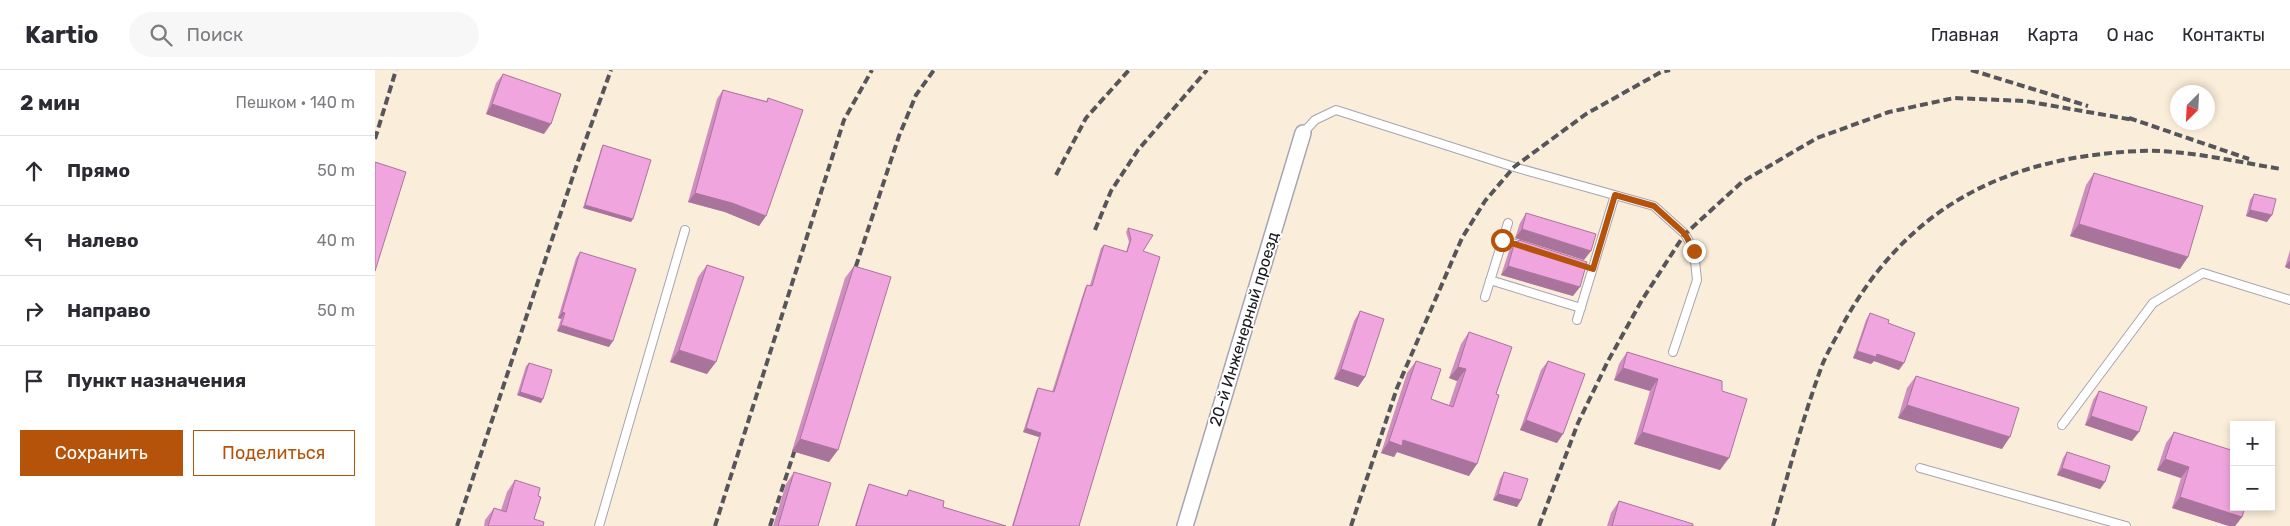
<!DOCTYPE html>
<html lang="ru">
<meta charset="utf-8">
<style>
:root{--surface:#fff;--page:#f7f7f7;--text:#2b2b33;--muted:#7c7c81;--line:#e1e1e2;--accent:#b45309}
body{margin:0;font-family:Rubik,sans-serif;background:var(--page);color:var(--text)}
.controls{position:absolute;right:15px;bottom:15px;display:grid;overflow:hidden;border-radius:0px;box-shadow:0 2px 8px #0003}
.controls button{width:45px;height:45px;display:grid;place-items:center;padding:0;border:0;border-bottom:1px solid var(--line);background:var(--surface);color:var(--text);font:25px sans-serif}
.compass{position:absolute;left:1795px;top:15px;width:45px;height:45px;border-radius:50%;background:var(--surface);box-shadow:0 2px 8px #0003;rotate:204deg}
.stop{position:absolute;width:15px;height:15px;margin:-11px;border:4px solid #b45309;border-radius:50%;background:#fff}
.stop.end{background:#b45309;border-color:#fff;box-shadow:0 1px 5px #0008}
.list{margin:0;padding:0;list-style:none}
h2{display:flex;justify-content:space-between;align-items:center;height:65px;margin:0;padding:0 20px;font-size:21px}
h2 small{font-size:16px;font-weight:400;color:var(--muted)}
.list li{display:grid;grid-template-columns:32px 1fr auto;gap:15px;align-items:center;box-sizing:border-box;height:70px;padding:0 20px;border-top:1px solid var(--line)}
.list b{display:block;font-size:19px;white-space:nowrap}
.list em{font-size:16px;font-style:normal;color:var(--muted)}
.actions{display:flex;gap:10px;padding:15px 20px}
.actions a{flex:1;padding:11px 0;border:1px solid var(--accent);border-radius:0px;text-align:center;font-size:18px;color:var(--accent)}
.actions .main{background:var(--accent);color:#fff}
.icon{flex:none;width:28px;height:28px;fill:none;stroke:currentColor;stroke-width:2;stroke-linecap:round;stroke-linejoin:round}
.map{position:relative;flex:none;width:1915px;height:456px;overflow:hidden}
header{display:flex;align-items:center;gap:30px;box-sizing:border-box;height:70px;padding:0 25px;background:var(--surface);border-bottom:1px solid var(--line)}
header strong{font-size:24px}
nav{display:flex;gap:28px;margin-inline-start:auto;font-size:18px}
.search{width:350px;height:45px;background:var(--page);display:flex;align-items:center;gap:12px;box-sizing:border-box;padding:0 18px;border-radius:28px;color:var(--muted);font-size:19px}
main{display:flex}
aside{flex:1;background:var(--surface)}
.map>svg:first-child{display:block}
</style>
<header>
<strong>Kartio</strong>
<div class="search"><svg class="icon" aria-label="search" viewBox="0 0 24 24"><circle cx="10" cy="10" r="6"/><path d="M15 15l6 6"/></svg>Поиск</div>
<nav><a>Главная</a><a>Карта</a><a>О нас</a><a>Контакты</a></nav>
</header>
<main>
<aside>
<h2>2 мин<small>Пешком · 140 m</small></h2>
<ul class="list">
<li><svg class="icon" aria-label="ahead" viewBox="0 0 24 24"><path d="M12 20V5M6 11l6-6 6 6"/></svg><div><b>Прямо</b></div><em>50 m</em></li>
<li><svg class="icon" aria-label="left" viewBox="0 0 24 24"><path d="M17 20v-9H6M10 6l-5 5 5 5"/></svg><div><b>Налево</b></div><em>40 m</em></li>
<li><svg class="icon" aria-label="right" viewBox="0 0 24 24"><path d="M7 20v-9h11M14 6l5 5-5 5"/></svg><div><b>Направо</b></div><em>50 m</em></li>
<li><svg class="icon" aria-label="arrive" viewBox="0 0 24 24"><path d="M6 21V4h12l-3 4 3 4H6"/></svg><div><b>Пункт назначения</b></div></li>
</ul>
<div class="actions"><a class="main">Сохранить</a><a>Поделиться</a></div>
</aside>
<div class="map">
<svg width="1915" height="456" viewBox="0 0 1915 456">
<rect width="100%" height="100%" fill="#f9f9fc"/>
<path fill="#faedd9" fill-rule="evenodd" d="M0,0H1915V456H0ZM1802,22H1832V52H1802ZM1859,355H1896V437H1859Z"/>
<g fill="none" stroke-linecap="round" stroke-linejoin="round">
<defs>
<path id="lane" d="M928,63L940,50L961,40L1139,97L1279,136L1310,164L1319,181L1322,210L1298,282
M1127,170L1147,176
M1115,210L1206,238
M1110,227L1133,153
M1202,250L1240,125
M1687,355L1778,233L1828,203L1915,230
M1545,398L1751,456
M224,456L310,160"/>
<path id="street" d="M810,456L928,63"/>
</defs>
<use href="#lane" stroke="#a5a4b5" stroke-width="10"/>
<use href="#street" stroke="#a5a4b5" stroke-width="18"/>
<use href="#lane" stroke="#fff" stroke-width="8"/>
<use href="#street" stroke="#fff" stroke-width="15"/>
<path stroke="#55555a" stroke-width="4" stroke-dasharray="8 4" stroke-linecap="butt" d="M1596,0L1713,36
M1754,48L1874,89
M0,69L21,0
M681,105L711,48L754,0
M720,160L736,121L763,80L832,0
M477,208L524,66L541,25L559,0
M82,456L202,94L236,0
M340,456L469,50L497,0
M395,456L424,367
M976,456L1022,318L1087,168L1110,131L1139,97L1211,44L1286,2L1295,0
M1164,456L1203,353L1233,291L1267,230L1309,165L1367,112L1442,68L1514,42L1579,28L1650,31L1759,50
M1398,456C1414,402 1428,346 1448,293C1453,281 1461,268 1467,256C1531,137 1631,87 1764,81C1807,79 1863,92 1906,99"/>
</g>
<path fill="#cf8ec0" d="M128,4L169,64L111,44L121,13Z
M348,20L391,31L393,28L391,146L384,156L350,142L313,132L342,29Z
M228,75L256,152L208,138L226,79Z
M1719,103L1805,199L1695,166L1711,115Z
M1879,124L1892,152L1871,146L1875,130Z
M1151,143L1209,190L1140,168L1145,153Z
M753,158L768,181L704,456H637L664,367L648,362L661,321L663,318L677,322L710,218L712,215H715L726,178L729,175L751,182L754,172L751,162Z
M1144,170L1198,226L1126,205L1134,181L1140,171L1142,172Z
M1915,180V199L1910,197Z
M205,182L234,277L182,261L186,249L183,248L201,188Z
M332,195V304L295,292L323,207Z
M479,196L454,392L417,381L470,208Z
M985,241L990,307L983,317L959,309L979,251Z
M1495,243L1513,253L1524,300L1499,291L1496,294L1478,288L1491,250Z
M1094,262V406L1022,382L1019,387L1006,383L1032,303L1041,291L1056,329L1074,335L1082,311L1074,308L1086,274Z
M1252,282L1347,311L1345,400L1259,374L1275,321L1239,310L1244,294Z
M1173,291L1182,373L1145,360L1166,300Z
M154,293L166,333L142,325L151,296Z
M1541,306L1627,379L1523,348L1532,318Z
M1724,321L1757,371L1710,355L1718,330Z
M1799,362L1867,447L1860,456H1854L1797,438L1806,408L1782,400L1791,373Z
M1692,382L1730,412L1725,419L1682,405L1688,388Z
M419,402L443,456H398L411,414Z
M1129,402L1146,430L1142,437L1118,430L1125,409Z
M140,410L163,426L159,449L168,456H109L110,450L119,438L126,440L132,422Z
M494,414L531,426L534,420L568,437L631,456H480L492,418Z
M1244,431L1318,456H1232L1236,443Z"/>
<path fill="#a9749c" d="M117,34L176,54L169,64L111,44Z
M320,123L357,133L391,146L384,156L350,142L313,132Z
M210,135L258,149L256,152L208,138Z
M1875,140L1897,145L1892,152L1871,146Z
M1704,154L1813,187L1805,199L1695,166Z
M1147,159L1216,181L1209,190L1140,168Z
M1915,190V199L1910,197Z
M1133,196L1205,217L1198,226L1126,205Z
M187,242L190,243L186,249L183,248Z
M186,255L238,271L234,277L182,261Z
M304,280L341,292L332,304L295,292Z
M1482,281L1502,284L1529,293L1524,300L1499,291L1496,294L1478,288Z
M1083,297L1091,299L1082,311L1074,308Z
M1248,298L1283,309L1275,321L1239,310Z
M966,299L990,307L983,317L959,309Z
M145,322L168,329L166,333L142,325Z
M1532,335L1635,367L1627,379L1523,348Z
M1716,346L1764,362L1757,371L1710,355Z
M1151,350L1188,364L1182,373L1145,360Z
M651,358L666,363L664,367L648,362Z
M1267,362L1354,388L1345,400L1259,374Z
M425,369L463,380L454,392L417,381Z
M1028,370L1102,394L1094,406L1022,382L1019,387L1006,383L1014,371Z
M1790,389L1814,397L1806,408L1782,400Z
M1687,398L1730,412L1725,419L1682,405Z
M1123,424L1146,430L1142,437L1118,430Z
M1805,427L1867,447L1860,456H1854L1797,438Z"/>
<path fill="#f1a5df" stroke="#a9749c" d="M128,4L186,24L176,54L117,34Z
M348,20L392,32L393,28L428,40L391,146L357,133L320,123Z
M228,75L276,90L258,149L210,135Z
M0,92L31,102L0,201Z
M1719,103L1828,136L1813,187L1704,154Z
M1879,124L1901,129L1897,145L1875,140Z
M1151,143L1221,164L1216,181L1147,159Z
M753,158L778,165L768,181L785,187L704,456H638L666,363L651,358L663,318L679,322L712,215L717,216L729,175L752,182L756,169Z
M1144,170L1212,192L1205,217L1133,196L1140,171L1143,172Z
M205,182L261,199L238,271L186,255L190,243L187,242Z
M332,195L369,207L341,292L304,280Z
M479,196L516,207L463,380L425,369Z
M985,241L1009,249L990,307L966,299Z
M1495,243L1514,250L1513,253L1540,263L1529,293L1502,284L1501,287L1482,281Z
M1094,262L1137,277L1121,324L1124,325L1102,394L1028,370L1027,376L1014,371L1041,291L1066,299L1056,329L1078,337L1091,299L1083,297Z
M1252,282L1347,311V321L1372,329L1354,388L1267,362L1283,309L1248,298Z
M1173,291L1210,304L1188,364L1151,350Z
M154,293L177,300L168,329L145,322Z
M1541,306L1644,338L1635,367L1532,335Z
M1724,321L1772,337L1764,362L1716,346Z
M1799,362L1859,381V437H1870L1867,447L1805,427L1814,397L1790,389Z
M1692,382L1735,396L1730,412L1687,398Z
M419,402L456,413L443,456H403Z
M1129,402L1153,409L1146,430L1123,424Z
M140,410L165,418L163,426L166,427L159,449L169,452L168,456H113L119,438L131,442Z
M494,414L532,426L534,420L569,431L568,437L631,456H481Z
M1244,431L1318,454V456H1237Z"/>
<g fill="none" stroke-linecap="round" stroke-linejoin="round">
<path stroke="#b45309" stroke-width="6" d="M1127,170L1218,199L1240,125L1279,136L1310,164L1319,181"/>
</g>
<g text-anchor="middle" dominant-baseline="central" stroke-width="4" stroke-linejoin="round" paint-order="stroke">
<g font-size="16" fill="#19191f" stroke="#fff">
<text transform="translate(869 259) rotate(-73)">20-й Инженерный проезд</text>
</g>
</g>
</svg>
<div class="controls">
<button>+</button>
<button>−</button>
</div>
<svg class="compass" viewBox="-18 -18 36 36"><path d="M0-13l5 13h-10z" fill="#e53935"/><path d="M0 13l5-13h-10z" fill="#7c7c81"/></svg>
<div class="stop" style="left:1127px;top:170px"></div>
<div class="stop end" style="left:1319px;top:181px"></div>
</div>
</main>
